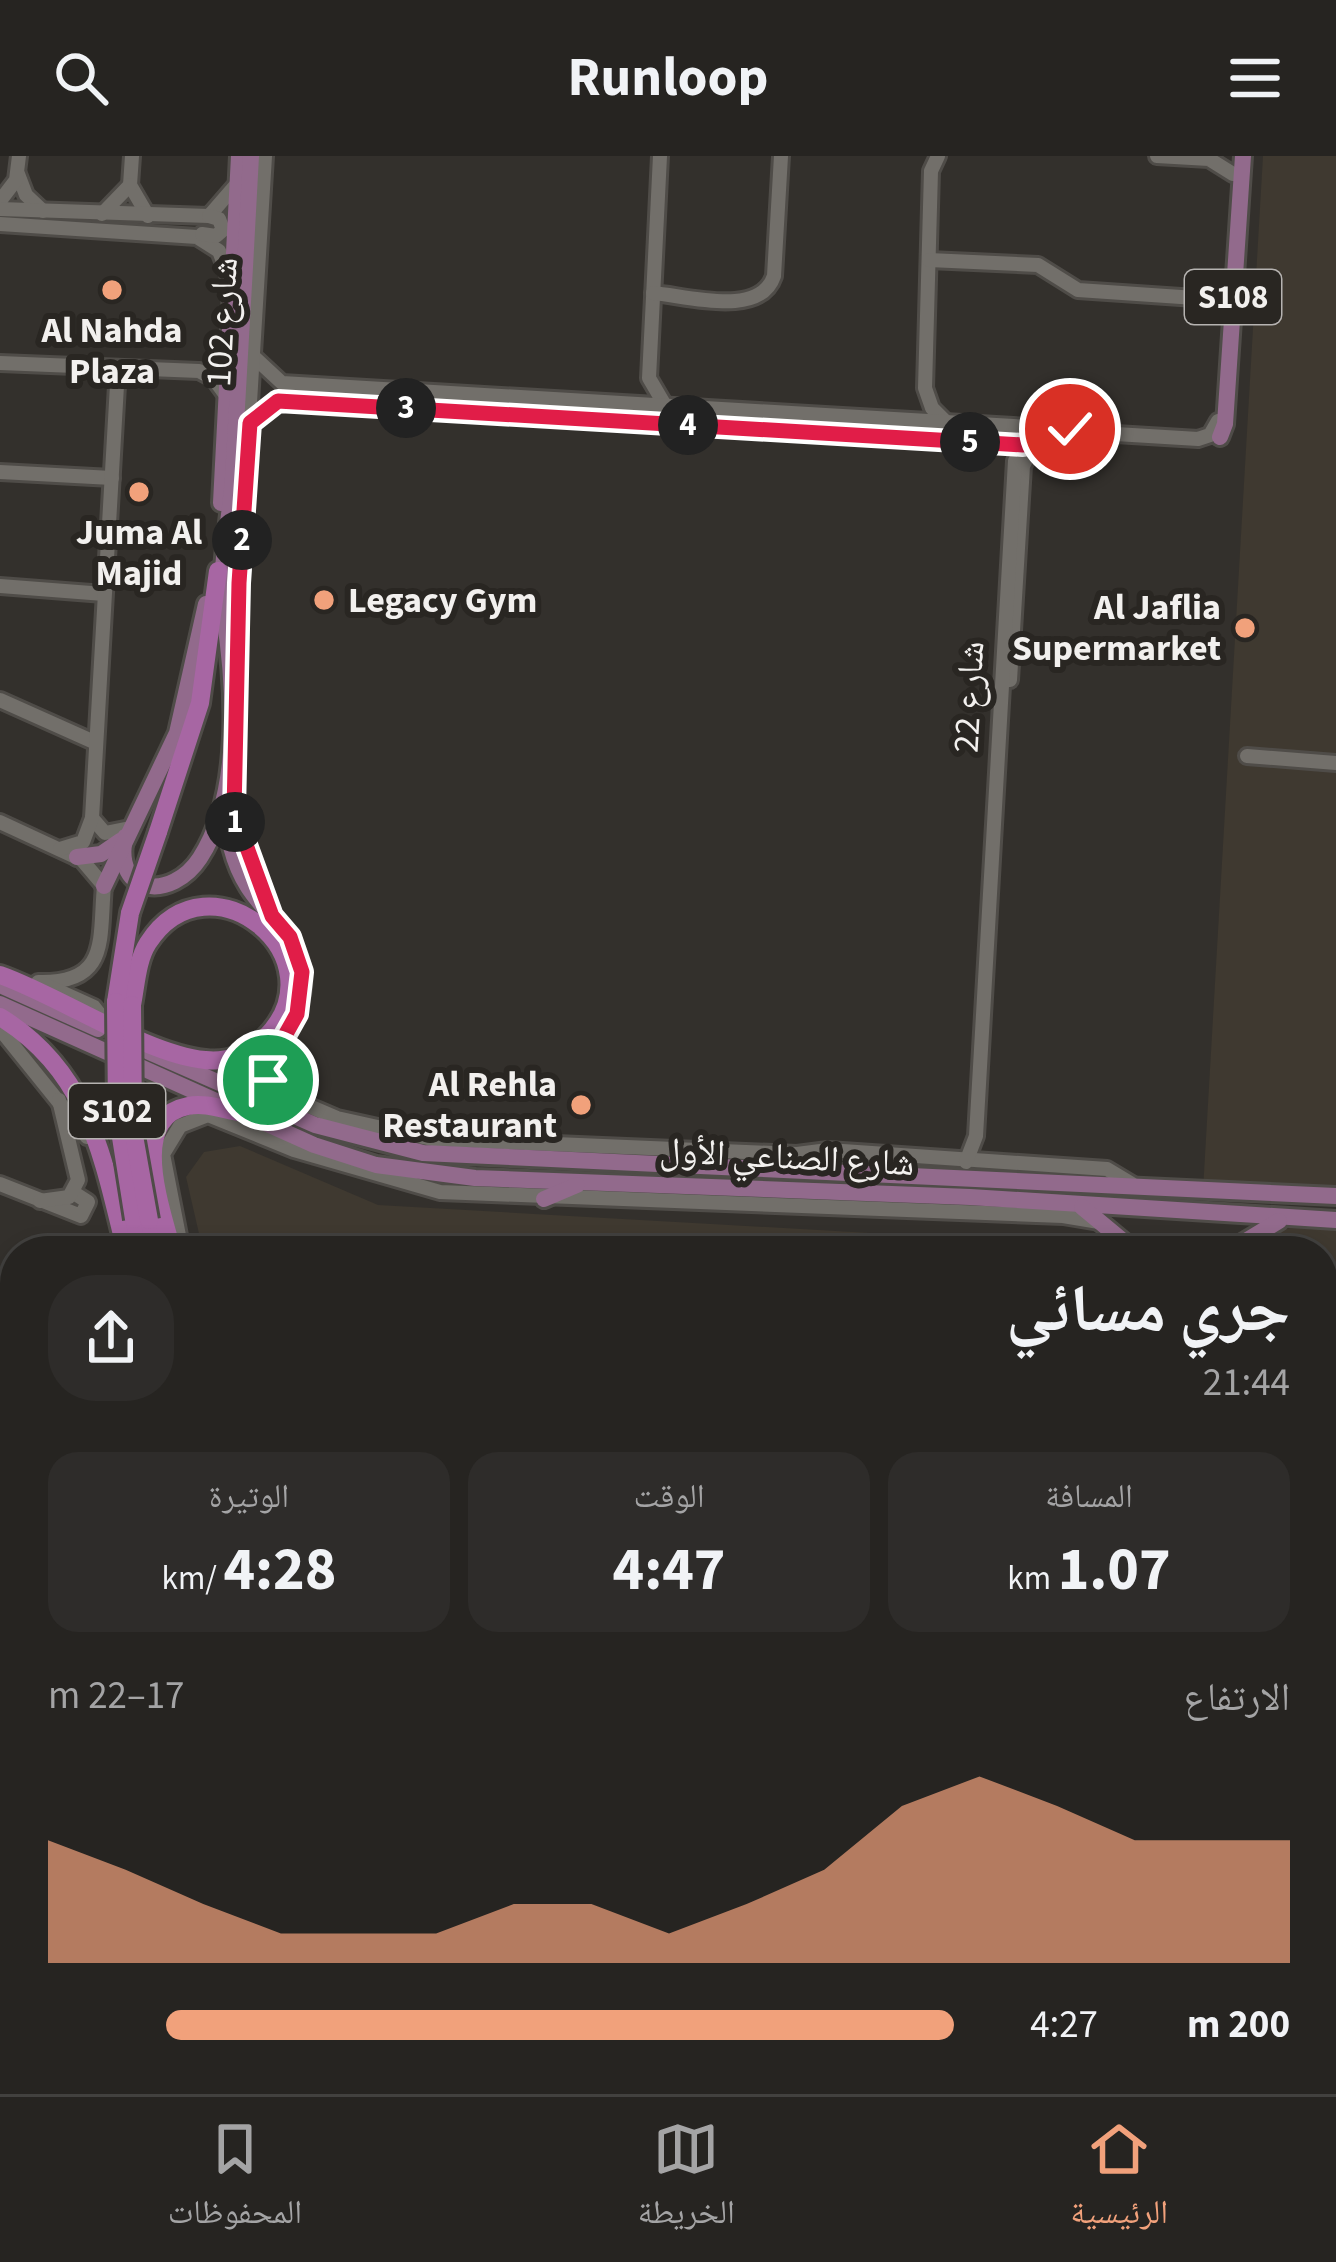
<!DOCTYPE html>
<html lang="ar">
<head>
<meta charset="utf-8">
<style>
  body { margin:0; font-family:"Source Sans 3","Noto Naskh Arabic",sans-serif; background:#2e2c2a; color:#f1f3f6; direction:rtl; height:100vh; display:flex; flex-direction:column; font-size:45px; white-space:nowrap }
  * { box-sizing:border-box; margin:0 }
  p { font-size:39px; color:#a4a4a5 }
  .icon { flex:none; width:66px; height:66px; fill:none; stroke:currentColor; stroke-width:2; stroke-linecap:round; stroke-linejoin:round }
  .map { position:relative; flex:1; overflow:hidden; direction:ltr }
  .sheet { position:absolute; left:0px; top:1080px; width:1338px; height:858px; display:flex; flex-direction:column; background:#262421; border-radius:48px 48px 0 0; box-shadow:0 6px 18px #0003,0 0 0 3px #42413f; direction:rtl }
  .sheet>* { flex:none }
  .pin { position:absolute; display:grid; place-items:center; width:102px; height:102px; color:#fff; margin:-51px; border:6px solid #fff; border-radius:50%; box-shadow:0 3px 12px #0007 }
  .km { position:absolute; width:60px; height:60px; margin:-30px; border-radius:50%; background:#222; color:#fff; font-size:33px; line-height:60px; text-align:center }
  .round { display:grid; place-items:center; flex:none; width:126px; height:126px; border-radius:48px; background:#2e2c2a }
  .summary { display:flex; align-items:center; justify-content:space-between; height:204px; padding:0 48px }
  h1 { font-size:66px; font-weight:700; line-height:90px }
  .stats { display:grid; grid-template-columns:repeat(3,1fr); gap:18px; height:204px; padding:12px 48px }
  .stats div { display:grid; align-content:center; border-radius:30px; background:#2e2c2a; text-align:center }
  .stats b { font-size:60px; font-weight:700 }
  .stats small { font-size:33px; font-weight:400 }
  .stats p { font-size:33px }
  .chart { height:336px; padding:24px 48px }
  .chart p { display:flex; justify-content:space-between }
  .chart svg { width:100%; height:216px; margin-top:12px; fill:#f1a17b; opacity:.7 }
  ul { padding:0 48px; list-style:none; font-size:39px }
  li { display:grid; grid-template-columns:192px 144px 1fr; align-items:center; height:90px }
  li i { height:30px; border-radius:15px; background:#f1a17b }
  header { display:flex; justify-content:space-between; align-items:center; height:156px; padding:0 48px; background:#262421; font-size:54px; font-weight:700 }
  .tab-bar { display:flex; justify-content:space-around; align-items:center; height:168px; border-top:3px solid #42413f; background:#262421; font-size:33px; color:#a4a4a5 }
  .tab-bar a { display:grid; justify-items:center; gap:6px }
  .tab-bar .selected { color:#f1a17b }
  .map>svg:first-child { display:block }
</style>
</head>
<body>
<header><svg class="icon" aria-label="menu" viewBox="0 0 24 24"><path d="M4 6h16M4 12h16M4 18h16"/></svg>Runloop<svg class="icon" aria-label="search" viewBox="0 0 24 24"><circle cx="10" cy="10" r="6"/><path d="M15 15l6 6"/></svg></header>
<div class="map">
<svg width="1336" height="1938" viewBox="0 0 1336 1938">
  <rect width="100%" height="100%" fill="#33302c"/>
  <g fill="#3f3930">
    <path d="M1263 0H1336V1040L1203 1034Z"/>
    <path d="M240 990 378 1049 1098 1090 1106 1095H203L186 1021 204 996Z"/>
    <path d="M1294 1071 1336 1074V1938H1151L1152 1923H1323V1095H1246L1271 1076Z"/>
    <path d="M414 1923H1107L1106 1938H418Z"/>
  </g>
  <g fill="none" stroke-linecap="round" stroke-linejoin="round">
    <g stroke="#4f4c48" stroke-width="20">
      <g id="minor">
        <path d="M132 0 130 29 148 60"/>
        <path d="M660 0 649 222 666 251"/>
        <path d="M938 0 931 15 925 232 932 252 948 268"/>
        <path d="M1157 0 1209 3 1233 18"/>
        <path d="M18 18 26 39 43 55"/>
        <path d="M0 45 16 24 19 0"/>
        <path d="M0 53 209 60 235 30"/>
        <path d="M102 58 130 29"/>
        <path d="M0 68 197 81 219 95 229 121"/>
        <path d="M202 78 216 80 223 74 219 63 209 60"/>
        <path d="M929 104 1038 109 1078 134 1225 144"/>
        <path d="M653 137C688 140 760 162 774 120L781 0"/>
        <path d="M253 200 282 227 1046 272"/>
        <path d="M0 207 199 215 214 223 225 238"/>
        <path d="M250 267 277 245 1027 289"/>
        <path d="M0 316 112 322"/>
        <path d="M0 430 104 438"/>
        <path d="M1010 524 1023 310 1033 291"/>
        <path d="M238 528 239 427 265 0"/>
        <path d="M0 544 94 586"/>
        <path d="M1247 600 1336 607"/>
        <path d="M235 616 236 667 271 755"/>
        <path d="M92 662 105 677 130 672"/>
        <path d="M0 666 82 704 104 730C99 783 110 828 38 826"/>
        <path d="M60 693 83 686 92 662 118 212"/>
        <path d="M43 828 94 851 105 865"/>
        <path d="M0 873 87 981"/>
        <path d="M281 938 337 962 432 983 797 998 828 994 1107 1013 1132 1028"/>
        <path d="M966 1006 976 980 1015 305 1028 284 1050 274 1198 283 1210 279 1218 265"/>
        <path d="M0 1028 81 1060 88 1046 74 1037"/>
        <path d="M40 1045 69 1041 78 1024 59 944"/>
        <path d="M182 1095 163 998 180 970 208 959 294 994 440 1036 1063 1060 1099 1066"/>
        <path d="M1323 1495 1336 1496"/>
        <path d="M0 1834 15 1831"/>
        <path d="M147 1923 151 1938"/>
        <path d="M389 1923 393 1938"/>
      </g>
    </g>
    <g stroke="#4f4c48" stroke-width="22">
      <g id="major">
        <path d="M1220 281 1225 268 1243 0"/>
        <path d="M221 347 239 0"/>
        <path d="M225 650C227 678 232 706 248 731 267 761 298 779 302 817 307 865 262 892 271 932L290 951"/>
        <path d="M125 681C113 740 172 745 200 702 242 637 235 531 224 459 218 417 230 364 233 321 240 214 245 107 251 0"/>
        <path d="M77 701 101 698 120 685"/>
        <path d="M104 730 177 577 206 448"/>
        <path d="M0 829 98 873"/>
        <path d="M0 848 314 989 376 1009 475 1022 970 1041 1336 1064"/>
        <path d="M149 896 315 969 423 997 1336 1040"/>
        <path d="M544 1043 577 1029"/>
        <path d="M1082 1051 1135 1095"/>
        <path d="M1229 1095 1279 1065"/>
        <path d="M1121 1938 1122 1923"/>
        <path d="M1143 1938 1144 1923"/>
      </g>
    </g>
    <g stroke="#4f4c48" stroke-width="24">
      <g id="highway">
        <path d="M158 676 200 547 218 415"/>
        <path d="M0 819C60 840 145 898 205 904 227 907 248 898 264 883 346 803 209 692 148 787 137 804 136 829 132 849"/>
        <path d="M116 846 130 757"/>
        <path d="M0 861C89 915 103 1002 126 1095"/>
        <path d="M134 1063 142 1095"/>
        <path d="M149 1064 157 1095"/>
        <path d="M172 1095C163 1056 126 962 188 950 207 946 226 955 245 957"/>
        <path d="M344 1923 348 1938"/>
        <path d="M370 1923 374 1938"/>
      </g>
    </g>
    <use href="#minor" stroke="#726f6a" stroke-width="14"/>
    <use href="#major" stroke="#926a8c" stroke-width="16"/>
    <use href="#highway" stroke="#a766a3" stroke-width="18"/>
    <g stroke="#4f4c48" stroke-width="24" stroke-linecap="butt">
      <g id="highway-bridge">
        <path d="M130 757 158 676"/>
        <path d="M116 846 117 956 134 1063"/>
        <path d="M132 849 133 974 149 1064"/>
      </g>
    </g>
    <use href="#highway-bridge" stroke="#a766a3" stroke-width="18"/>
  </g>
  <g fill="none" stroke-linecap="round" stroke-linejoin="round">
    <g stroke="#fff" stroke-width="24">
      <path id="route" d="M268 924 269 908 297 858 302 816 290 781 272 760 234 656 239 427 250 267 278 245 1023 289 1044 275 1070 273"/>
    </g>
    <use href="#route" stroke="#e11d48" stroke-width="15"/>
  </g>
  <g fill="#f1a17b" stroke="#292622" stroke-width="4.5">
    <circle cx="112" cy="134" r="12"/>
    <circle cx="139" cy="336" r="12"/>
    <circle cx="324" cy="444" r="12"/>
    <circle cx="1245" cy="472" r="12"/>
    <circle cx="581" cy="949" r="12"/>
  </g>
  <g text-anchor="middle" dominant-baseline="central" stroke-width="12" stroke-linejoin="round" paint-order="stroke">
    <g fill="#292622" stroke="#b6b3b1" stroke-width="3">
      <rect x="1185" y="114" width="96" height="54" rx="9"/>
      <rect x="69" y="928" width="96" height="54" rx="9"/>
    </g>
    <g font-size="33" font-weight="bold" fill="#f2f0ee">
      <text x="1233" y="141">S108</text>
      <text x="117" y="955">S102</text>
    </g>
    <g font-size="36" fill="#f2f0ee" stroke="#292622">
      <text transform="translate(222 166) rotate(-87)">شارع 102</text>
      <text transform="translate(969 541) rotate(-87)">شارع 22</text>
      <text transform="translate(787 1001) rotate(3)">شارع الصناعي الأول</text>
    </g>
    <g font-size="36" font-weight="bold" fill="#f2f0ee" stroke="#292622">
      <text x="112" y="174">Al Nahda<tspan x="112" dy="41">Plaza</tspan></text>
      <text x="139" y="376">Juma Al<tspan x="139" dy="41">Majid</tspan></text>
      <text x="348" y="444" text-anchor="start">Legacy Gym</text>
      <text x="1221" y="451" text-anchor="end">Al Jaflia<tspan x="1221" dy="41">Supermarket</tspan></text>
      <text x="557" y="928" text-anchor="end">Al Rehla<tspan x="557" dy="41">Restaurant</tspan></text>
    </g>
  </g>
</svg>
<div class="pin" style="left:268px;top:924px;background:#1e9e55"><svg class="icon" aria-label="arrive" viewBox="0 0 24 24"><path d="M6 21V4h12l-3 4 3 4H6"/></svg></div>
<div class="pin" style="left:1070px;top:273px;background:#d93025"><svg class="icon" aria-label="check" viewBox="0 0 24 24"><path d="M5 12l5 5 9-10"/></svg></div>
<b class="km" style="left:235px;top:666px">1</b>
<b class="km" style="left:242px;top:384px">2</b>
<b class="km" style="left:406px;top:252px">3</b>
<b class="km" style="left:688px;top:269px">4</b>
<b class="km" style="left:970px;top:286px">5</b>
<section class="sheet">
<div class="summary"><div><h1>جري مسائي</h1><p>21:44</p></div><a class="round"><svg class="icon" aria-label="share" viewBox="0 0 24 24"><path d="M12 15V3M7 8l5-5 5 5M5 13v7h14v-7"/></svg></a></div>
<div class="stats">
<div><p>المسافة</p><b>1.07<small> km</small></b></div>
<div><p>الوقت</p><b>4:47</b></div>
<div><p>الوتيرة</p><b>4:28<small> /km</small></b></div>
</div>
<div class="chart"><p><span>الارتفاع</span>17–22 m</p>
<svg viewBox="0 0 160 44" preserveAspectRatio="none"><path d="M0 44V19L10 25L20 32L30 38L40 38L50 38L60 32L70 32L80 38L90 32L100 25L110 12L120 6L130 12L140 19L150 19L160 19V44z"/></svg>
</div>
<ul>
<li><b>200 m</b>4:27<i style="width:87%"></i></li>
</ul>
</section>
</div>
<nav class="tab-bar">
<a class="selected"><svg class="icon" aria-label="home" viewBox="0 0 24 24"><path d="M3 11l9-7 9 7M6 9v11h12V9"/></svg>الرئيسية</a>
<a><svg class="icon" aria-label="map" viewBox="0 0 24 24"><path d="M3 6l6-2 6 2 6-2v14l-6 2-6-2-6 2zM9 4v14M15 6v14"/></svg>الخريطة</a>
<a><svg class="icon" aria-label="saved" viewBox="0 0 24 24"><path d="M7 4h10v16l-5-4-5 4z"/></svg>المحفوظات</a>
</nav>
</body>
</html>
